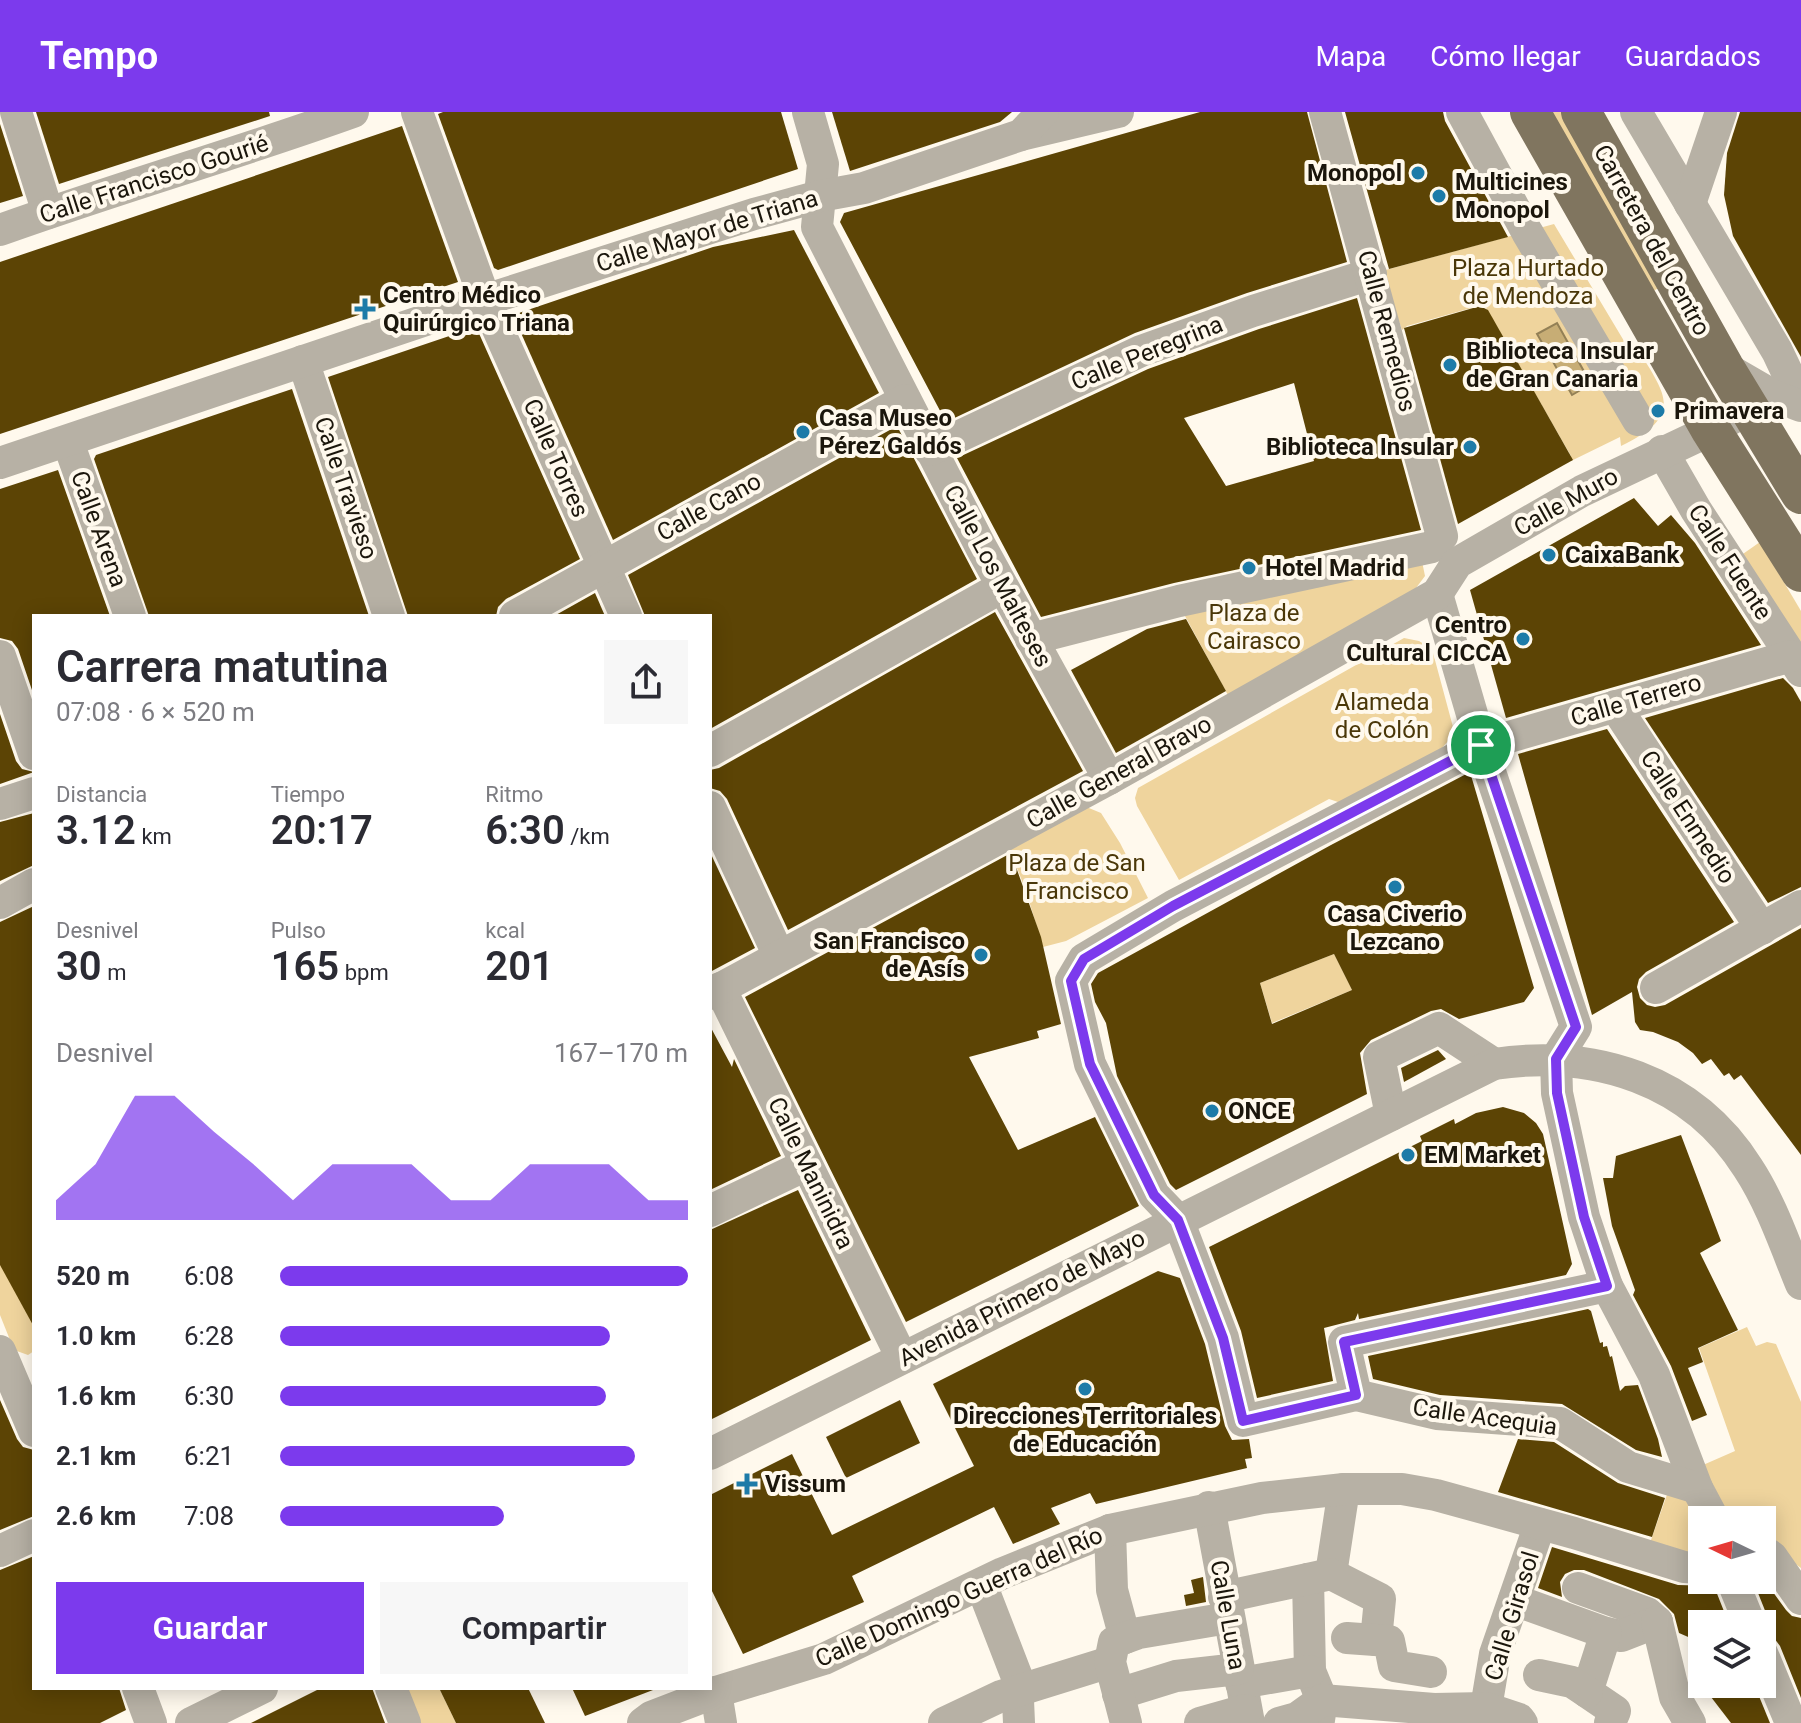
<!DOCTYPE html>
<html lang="es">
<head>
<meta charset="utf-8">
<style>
  body { margin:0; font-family:Roboto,sans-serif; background:#f7f7f7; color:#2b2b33; height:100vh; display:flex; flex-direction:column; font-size:30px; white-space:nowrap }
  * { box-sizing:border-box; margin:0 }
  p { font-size:26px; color:#7c7c81 }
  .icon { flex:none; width:44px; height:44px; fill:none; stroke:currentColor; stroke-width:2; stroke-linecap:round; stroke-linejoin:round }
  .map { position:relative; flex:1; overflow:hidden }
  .details { position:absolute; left:32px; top:502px; width:680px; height:1076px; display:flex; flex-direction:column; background:#fff; border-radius:0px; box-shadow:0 4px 20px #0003 }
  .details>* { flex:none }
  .needle { width:52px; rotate:275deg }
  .fabs { position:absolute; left:1688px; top:1394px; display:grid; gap:16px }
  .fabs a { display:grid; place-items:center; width:88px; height:88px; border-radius:0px; background:#fff; box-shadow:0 4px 20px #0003; font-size:40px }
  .pin { position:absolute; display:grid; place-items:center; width:68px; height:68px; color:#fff; margin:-34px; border:4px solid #fff; border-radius:50%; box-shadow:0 2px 8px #0007 }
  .round { display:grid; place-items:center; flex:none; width:84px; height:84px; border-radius:0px; background:#f7f7f7 }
  .overview { display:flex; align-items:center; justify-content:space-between; height:136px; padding:0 24px }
  h1 { font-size:44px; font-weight:600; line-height:60px }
  .stats { display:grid; grid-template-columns:repeat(3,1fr); gap:12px; height:136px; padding:8px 24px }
  .stats div { display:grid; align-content:center }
  .stats b { font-size:40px; font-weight:600 }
  .stats small { font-size:22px; font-weight:400 }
  .stats p { font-size:22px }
  .chart { height:224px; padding:16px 24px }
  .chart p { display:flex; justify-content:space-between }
  .chart svg { width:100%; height:144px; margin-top:8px; fill:#7c3aed; opacity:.7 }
  .button { display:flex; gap:16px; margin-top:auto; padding:16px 24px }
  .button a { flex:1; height:92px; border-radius:0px; background:#7c3aed; color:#fff; font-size:32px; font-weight:600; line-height:92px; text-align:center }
  .button a+a { background:#f7f7f7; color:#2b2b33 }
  ul { padding:0 24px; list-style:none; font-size:26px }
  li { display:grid; grid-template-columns:128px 96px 1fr; align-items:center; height:60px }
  li i { height:20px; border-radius:10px; background:#7c3aed }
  header { display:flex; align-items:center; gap:48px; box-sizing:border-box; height:112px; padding:0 40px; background:#7c3aed; color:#fff }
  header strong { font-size:38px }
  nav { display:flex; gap:44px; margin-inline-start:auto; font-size:28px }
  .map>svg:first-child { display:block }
</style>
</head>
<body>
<header>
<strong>Tempo</strong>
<nav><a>Mapa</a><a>Cómo llegar</a><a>Guardados</a></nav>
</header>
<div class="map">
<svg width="1801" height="1611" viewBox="0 0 1801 1611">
  <rect width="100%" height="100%" fill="#fff9ed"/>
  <g fill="#efd49d">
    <path d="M1547 0H1563L1660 175 1652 180Z"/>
    <path d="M1554 112 1633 244 1637 236C1668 286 1683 303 1621 334L1620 325 1571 349V344L1486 196 1475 195 1407 214 1402 218 1382 159Z"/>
    <path d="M1417 425 1425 464 1410 484 1230 587 1172 480Z"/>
    <path d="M1760 430 1801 499V539L1740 444Z"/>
    <path d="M1404 526 1419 529 1432 537 1453 615 1449 628 1441 637 1341 691 1329 687 1179 768 1137 694 1135 686 1138 676Z"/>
    <path d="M1084 694 1101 701 1120 731 1148 786 1066 829 1043 835 1026 779 1006 728Z"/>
    <path d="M1334 842 1352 878 1272 911 1260 871Z"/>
    <path d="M34 1100V1239L28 1243 14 1238 0 1203V1113Z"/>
    <path d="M1747 1215 1756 1234 1767 1230 1776 1232 1801 1290V1456L1762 1428V1408H1733L1724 1401 1703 1353 1735 1339 1699 1236Z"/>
    <path d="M1669 1377 1683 1382 1702 1408V1442L1698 1446 1650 1431Z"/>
    <path d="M385 1576H439L456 1611H398Z"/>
  </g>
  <path fill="#c7ad75" stroke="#938056" stroke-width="2" d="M1557 211 1591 272 1572 283 1537 222Z"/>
  <g fill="#5c4405" fill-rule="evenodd">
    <path d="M36 0H269L270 4 59 72Z"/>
    <path d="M443 0H781L798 57 498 158 494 156 438 2Z"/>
    <path d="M832 0H1012L1000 10 850 59Z"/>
    <path d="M1200 0H1307L1347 150 1247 181 1135 221 946 310 840 110 844 101Z"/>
    <path d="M1345 0H1443L1445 9 1508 125 1389 157Z"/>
    <path d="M1740 0H1801V245L1733 124 1724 83 1727 41Z"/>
    <path d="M0 12 23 84 0 91Z"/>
    <path d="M402 14 458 170 0 322V150Z"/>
    <path d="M794 118 879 281 613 428 513 203 713 135Z"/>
    <path d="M1357 186 1421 418 1174 471 1041 505 957 346 1148 257 1259 217ZM1294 271 1314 349 1226 374 1184 306Z"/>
    <path d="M1480 194 1488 198 1573 348 1458 412 1404 216Z"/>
    <path d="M473 216 477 217 580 447 506 487 498 495 496 504H408L328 265Z"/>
    <path d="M292 277 369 504H149L94 347 96 343Z"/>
    <path d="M897 314 977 467 710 617V504H645L628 463Z"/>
    <path d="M58 358 110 504H34V584L18 537 12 529 0 526V377Z"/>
    <path d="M1634 386 1658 414 1671 403 1695 431 1761 533 1506 606 1470 478Z"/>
    <path d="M595 481 605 504H554Z"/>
    <path d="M995 500 1083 659 788 818 727 687 720 679 710 676V658L719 656Z"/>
    <path d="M1186 507 1226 579 1116 641 1071 558 1147 517Z"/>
    <path d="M1783 566 1793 576 1801 590V775L1768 791 1645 606Z"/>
    <path d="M0 602 16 649 22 657 34 660 0 672Z"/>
    <path d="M1607 617 1734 810 1646 860 1639 867 1637 875 1640 886 1647 893 1655 895 1665 893 1801 816V1043L1741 963 1734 968 1729 961 1724 964 1711 947 1702 952 1693 941 1678 930 1653 920 1640 918 1635 910 1632 880 1592 903 1518 642Z"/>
    <path d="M1470 660 1534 876 1524 890 1459 907 1441 897 1431 899 1371 928 1360 941 1367 982 1176 1078 1170 1072 1117 964 1106 911 1095 890 1091 872 1098 861 1331 733ZM1334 842 1352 878 1272 912 1260 871Z"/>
    <path d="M34 701V753L0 769V710Z"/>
    <path d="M710 740 755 836 710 860Z"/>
    <path d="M1011 741 1041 825 1061 912 1037 919 1039 926 969 945 1018 1038 1095 1005 1139 1094 906 1210 745 885Z"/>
    <path d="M34 794V1215L0 1153V810Z"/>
    <path d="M710 914 732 955 734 947 781 1044 710 1078Z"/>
    <path d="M1438 938 1446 947 1404 970 1401 956Z"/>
    <path d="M1503 995 1524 1001 1536 1011 1543 1022 1572 1152 1566 1163 1359 1207 1358 1201 1355 1208 1324 1216 1333 1269 1257 1286 1241 1219 1209 1135 1422 1029 1420 1024 1454 1007 1455 1012 1476 1001Z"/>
    <path d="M1681 1023 1721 1129 1700 1141 1738 1218 1698 1236 1703 1250 1688 1256 1707 1303 1692 1309 1671 1254 1633 1183 1635 1178 1612 1114 1603 1066H1613L1616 1044Z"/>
    <path d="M798 1078 871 1228 710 1308V1118Z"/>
    <path d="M1158 1159 1180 1166 1205 1232 1225 1314 1232 1328 1249 1327 1252 1346 1245 1347 1247 1356 1096 1392 1090 1381 1051 1396 1060 1412 1013 1432 994 1395 852 1464 864 1490 743 1542 710 1475V1383L792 1342 832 1423 974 1354 933 1272Z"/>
    <path d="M1588 1197 1591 1199 1600 1231 1603 1230V1235L1607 1234 1610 1245 1612 1244 1620 1279 1625 1274 1638 1273 1658 1327 1662 1345 1636 1338 1562 1292 1440 1283 1373 1267 1368 1244Z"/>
    <path d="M0 1288 17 1327 23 1335 34 1338V1404L0 1418Z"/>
    <path d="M900 1288 920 1331 846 1366 826 1325Z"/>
    <path d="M1518 1327 1554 1330 1618 1371 1665 1386 1652 1425 1498 1380Z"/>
    <path d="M1552 1435 1678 1473 1714 1474 1729 1512H1702V1531L1679 1521 1674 1502 1659 1487 1584 1458H1574L1565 1462 1560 1470 1562 1485 1538 1476Z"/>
    <path d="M34 1444V1576H119L126 1598 100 1611H0V1458Z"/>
    <path d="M1203 1465 1206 1490 1186 1494 1184 1483 1194 1481 1191 1468Z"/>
    <path d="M1762 1465 1786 1498 1792 1504 1801 1506V1586L1780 1534 1774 1526 1766 1523 1769 1514 1768 1506 1754 1471 1762 1468Z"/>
    <path d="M1701 1572H1754L1770 1611H1731Z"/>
    <path d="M321 1576H372L385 1611H251Z"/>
    <path d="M439 1576H528L545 1611H456Z"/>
    <path d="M572 1576H653V1578L585 1604Z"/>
  </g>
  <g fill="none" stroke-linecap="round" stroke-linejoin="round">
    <g stroke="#b7b1a5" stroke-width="32">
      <path d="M16 0 48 101"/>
      <path d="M417 0 485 188 626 504"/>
      <path d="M808 0 823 52 817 115 981 435 1109 667"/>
      <path d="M1462 0 1527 120 1638 308"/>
      <path d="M1636 0 1777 239 1795 277"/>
      <path d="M1021 23 1118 0"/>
      <path d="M1690 92 1721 0"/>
      <path d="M0 118C117 76 236 42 353 0"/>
      <path d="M303 249 389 504"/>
      <path d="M1724 255 1774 284 1801 294"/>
      <path d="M68 330 130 504"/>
      <path d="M930 338 1141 239 1253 199 1371 162"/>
      <path d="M1662 339 1696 398 1801 559"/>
      <path d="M0 351 485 188 754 102 820 84 864 76 1021 23 1043 0"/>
      <path d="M1437 482 1481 633 1576 915 1556 947 1557 981 1584 1105 1607 1174 1654 1263 1697 1376 1714 1408"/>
      <path d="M515 504 905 288"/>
      <path d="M1031 527 1179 489 1432 435 1442 424 1325 0"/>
      <path d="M0 544 34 642"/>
      <path d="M1615 594 1762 817"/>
      <path d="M710 639 1002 475"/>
      <path d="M0 692 34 681"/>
      <path d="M710 695 779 844"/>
      <path d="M0 791 34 772"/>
      <path d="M720 876 902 1246"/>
      <path d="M1656 876 1801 794"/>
      <path d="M710 882 1109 667 1437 482 1457 451 1582 379 1711 318 1749 297"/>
      <path d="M1391 1003 1379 945 1439 916 1494 952"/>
      <path d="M710 1099 806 1053"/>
      <path d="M1607 1174 1344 1230 1356 1283 1243 1309 1223 1226 1178 1108 1154 1083 1090 952 1071 869 1084 847 1173 794 1481 633 1791 544"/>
      <path d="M0 1239 34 1319"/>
      <path d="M1356 1283 1437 1302 1560 1311 1628 1355 1697 1376"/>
      <path d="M710 1342 1494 952C1594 937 1692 967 1748 1056 1771 1091 1785 1133 1801 1172"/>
      <path d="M1209 1395 1249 1611"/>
      <path d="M1110 1418 1112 1478 1125 1526"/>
      <path d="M1762 1438 1772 1445 1801 1487"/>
      <path d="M0 1439 34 1423"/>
      <path d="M1331 1462 1344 1377"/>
      <path d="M1308 1467 1310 1559 1322 1588 1319 1608"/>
      <path d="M1732 1468 1750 1512"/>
      <path d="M981 1472 1017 1565 1019 1611"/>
      <path d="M1578 1476 1647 1501 1657 1510"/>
      <path d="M1224 1485 1331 1462 1380 1487 1376 1528"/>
      <path d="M1514 1488 1606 1521 1621 1524 1657 1510"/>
      <path d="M1657 1510 1675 1585 1690 1611"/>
      <path d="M1606 1521 1587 1580 1615 1599 1610 1611"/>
      <path d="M1347 1526 1389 1529 1394 1554 1431 1560"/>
      <path d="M1762 1541 1791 1611"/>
      <path d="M1539 1563 1572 1570 1587 1580"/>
      <path d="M1241 1571 1310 1559"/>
      <path d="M138 1576 151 1611"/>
      <path d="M391 1576 405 1611"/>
      <path d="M716 1580 721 1611"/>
      <path d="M1118 1582 1176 1564 1238 1557"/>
      <path d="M1486 1596 1495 1542 1540 1412"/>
      <path d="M191 1611 262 1576"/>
      <path d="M643 1611 651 1605 716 1580 824 1547 1003 1461 1110 1418 1262 1386 1344 1377H1402L1436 1383 1574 1421 1684 1455 1702 1456"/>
      <path d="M944 1611 1001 1584 1110 1550"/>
      <path d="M1126 1611 1110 1550 1114 1530 1139 1521 1228 1506"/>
      <path d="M1200 1611 1246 1598"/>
      <path d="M1279 1611 1297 1606 1322 1588 1434 1597 1486 1596 1519 1607 1522 1611"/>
    </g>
    <g stroke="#80755f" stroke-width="40">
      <path d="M1530 0 1711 318 1801 460"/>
      <path d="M1581 0 1724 255 1801 382"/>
    </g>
  </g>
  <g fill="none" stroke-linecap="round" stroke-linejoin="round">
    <g stroke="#fff" stroke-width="16">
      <path id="route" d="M1481 633 1576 915 1556 947 1557 981 1584 1105 1607 1174 1344 1230 1356 1283 1243 1309 1223 1226 1178 1108 1154 1083 1090 952 1071 869 1084 847 1173 794Z"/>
    </g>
    <use href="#route" stroke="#7c3aed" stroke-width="10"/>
  </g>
  <g fill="#1d7ba8" stroke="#fff9ed" stroke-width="3">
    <circle cx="1418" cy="61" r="8"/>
    <circle cx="1439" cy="84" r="8"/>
    <path d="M361 185h8v8h8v8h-8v8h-8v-8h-8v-8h8z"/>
    <circle cx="1450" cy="253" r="8"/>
    <circle cx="1658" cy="299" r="8"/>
    <circle cx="803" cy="320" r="8"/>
    <circle cx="1470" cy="335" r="8"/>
    <circle cx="1549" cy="443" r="8"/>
    <circle cx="1249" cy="456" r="8"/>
    <circle cx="1523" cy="527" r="8"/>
    <circle cx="1395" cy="775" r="8"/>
    <circle cx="981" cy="843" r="8"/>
    <circle cx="1212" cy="999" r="8"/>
    <circle cx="1408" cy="1043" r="8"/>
    <circle cx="1085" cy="1277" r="8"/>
    <path d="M743 1360h8v8h8v8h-8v8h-8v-8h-8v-8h8z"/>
  </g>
  <g text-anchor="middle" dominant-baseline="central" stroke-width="8" stroke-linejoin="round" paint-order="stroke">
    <g font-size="24" font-weight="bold" fill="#1b160c" stroke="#fff9ed" text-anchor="start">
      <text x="1402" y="61" text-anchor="end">Monopol</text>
      <text x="1455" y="70">Multicines<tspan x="1455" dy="28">Monopol</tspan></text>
      <text x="383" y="183">Centro Médico<tspan x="383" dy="28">Quirúrgico Triana</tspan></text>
      <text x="1466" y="239">Biblioteca Insular<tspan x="1466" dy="28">de Gran Canaria</tspan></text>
      <text x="1674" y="299">Primavera</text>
      <text x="819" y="306">Casa Museo<tspan x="819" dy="28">Pérez Galdós</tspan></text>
      <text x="1454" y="335" text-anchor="end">Biblioteca Insular</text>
      <text x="1565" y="443">CaixaBank</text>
      <text x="1265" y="456">Hotel Madrid</text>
      <text x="1507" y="513" text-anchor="end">Centro<tspan x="1507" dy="28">Cultural CICCA</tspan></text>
      <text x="1395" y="802" text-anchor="middle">Casa Civerio<tspan x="1395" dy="28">Lezcano</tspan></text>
      <text x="965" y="829" text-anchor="end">San Francisco<tspan x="965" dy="28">de Asís</tspan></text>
      <text x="1228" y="999">ONCE</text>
      <text x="1424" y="1043">EM Market</text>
      <text x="1085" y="1304" text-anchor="middle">Direcciones Territoriales<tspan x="1085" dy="28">de Educación</tspan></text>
      <text x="765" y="1372">Vissum</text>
    </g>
    <g font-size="24" fill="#1b160c" stroke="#fff9ed">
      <text transform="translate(154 67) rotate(-18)">Calle Francisco Gourié</text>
      <text transform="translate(707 119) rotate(-17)">Calle Mayor de Triana</text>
      <text transform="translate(1652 128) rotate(61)">Carretera del Centro</text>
      <text transform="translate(1387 219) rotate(75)">Calle Remedios</text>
      <text transform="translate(1147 241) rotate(-22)">Calle Peregrina</text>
      <text transform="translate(556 346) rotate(66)">Calle Torres</text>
      <text transform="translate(346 376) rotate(71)">Calle Travieso</text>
      <text transform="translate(1566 390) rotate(-29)">Calle Muro</text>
      <text transform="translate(709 395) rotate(-29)">Calle Cano</text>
      <text transform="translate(99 417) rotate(70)">Calle Arena</text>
      <text transform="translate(1730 450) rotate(57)">Calle Fuente</text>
      <text transform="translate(998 464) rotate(62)">Calle Los Malteses</text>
      <text transform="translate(1636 588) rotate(-16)">Calle Terrero</text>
      <text transform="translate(1119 660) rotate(-29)">Calle General Bravo</text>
      <text transform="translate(1688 705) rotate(57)">Calle Enmedio</text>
      <text transform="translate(811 1061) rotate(64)">Calle Maninidra</text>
      <text transform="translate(1022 1186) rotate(-27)">Avenida Primero de Mayo</text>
      <text transform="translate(1485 1305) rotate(8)">Calle Acequia</text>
      <text transform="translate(959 1485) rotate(-24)">Calle Domingo Guerra del Río</text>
      <text transform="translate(1228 1503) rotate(80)">Calle Luna</text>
      <text transform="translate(1512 1504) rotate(-73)">Calle Girasol</text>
    </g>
    <g font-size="24" fill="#4a3708" stroke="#fff9ed">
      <text x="1528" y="156">Plaza Hurtado<tspan x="1528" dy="28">de Mendoza</tspan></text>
      <text x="1254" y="501">Plaza de<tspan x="1254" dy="28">Cairasco</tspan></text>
      <text x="1382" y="590">Alameda<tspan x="1382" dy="28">de Colón</tspan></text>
      <text x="1077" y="751">Plaza de San<tspan x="1077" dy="28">Francisco</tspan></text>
    </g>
  </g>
</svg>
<div class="fabs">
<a><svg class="needle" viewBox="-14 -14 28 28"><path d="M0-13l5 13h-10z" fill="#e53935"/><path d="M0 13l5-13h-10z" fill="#7c7c81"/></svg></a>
<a><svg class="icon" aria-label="layers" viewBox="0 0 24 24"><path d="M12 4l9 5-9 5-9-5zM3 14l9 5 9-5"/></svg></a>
</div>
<div class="pin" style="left:1481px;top:633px;background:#1e9e55"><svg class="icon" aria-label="arrive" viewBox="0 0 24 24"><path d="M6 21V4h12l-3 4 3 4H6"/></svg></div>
<section class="details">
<div class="overview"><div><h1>Carrera matutina</h1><p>07:08 · 6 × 520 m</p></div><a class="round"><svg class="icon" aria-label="share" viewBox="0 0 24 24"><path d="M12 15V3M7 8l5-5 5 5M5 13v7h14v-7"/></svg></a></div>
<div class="stats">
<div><p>Distancia</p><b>3.12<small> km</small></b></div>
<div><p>Tiempo</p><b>20:17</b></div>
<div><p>Ritmo</p><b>6:30<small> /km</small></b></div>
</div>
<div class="stats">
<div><p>Desnivel</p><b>30<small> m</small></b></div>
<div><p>Pulso</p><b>165<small> bpm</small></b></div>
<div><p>kcal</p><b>201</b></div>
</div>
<div class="chart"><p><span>Desnivel</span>167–170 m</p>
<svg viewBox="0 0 160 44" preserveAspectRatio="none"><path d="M0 44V38L10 27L20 6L30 6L40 17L50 27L60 38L70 27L80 27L90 27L100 38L110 38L120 27L130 27L140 27L150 38L160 38V44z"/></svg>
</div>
<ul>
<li><b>520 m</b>6:08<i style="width:100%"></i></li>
<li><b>1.0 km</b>6:28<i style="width:81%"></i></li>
<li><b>1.6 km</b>6:30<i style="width:80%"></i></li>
<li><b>2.1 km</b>6:21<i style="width:87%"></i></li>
<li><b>2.6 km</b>7:08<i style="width:55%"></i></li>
</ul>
<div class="button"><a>Guardar</a><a>Compartir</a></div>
</section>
</div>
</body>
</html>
